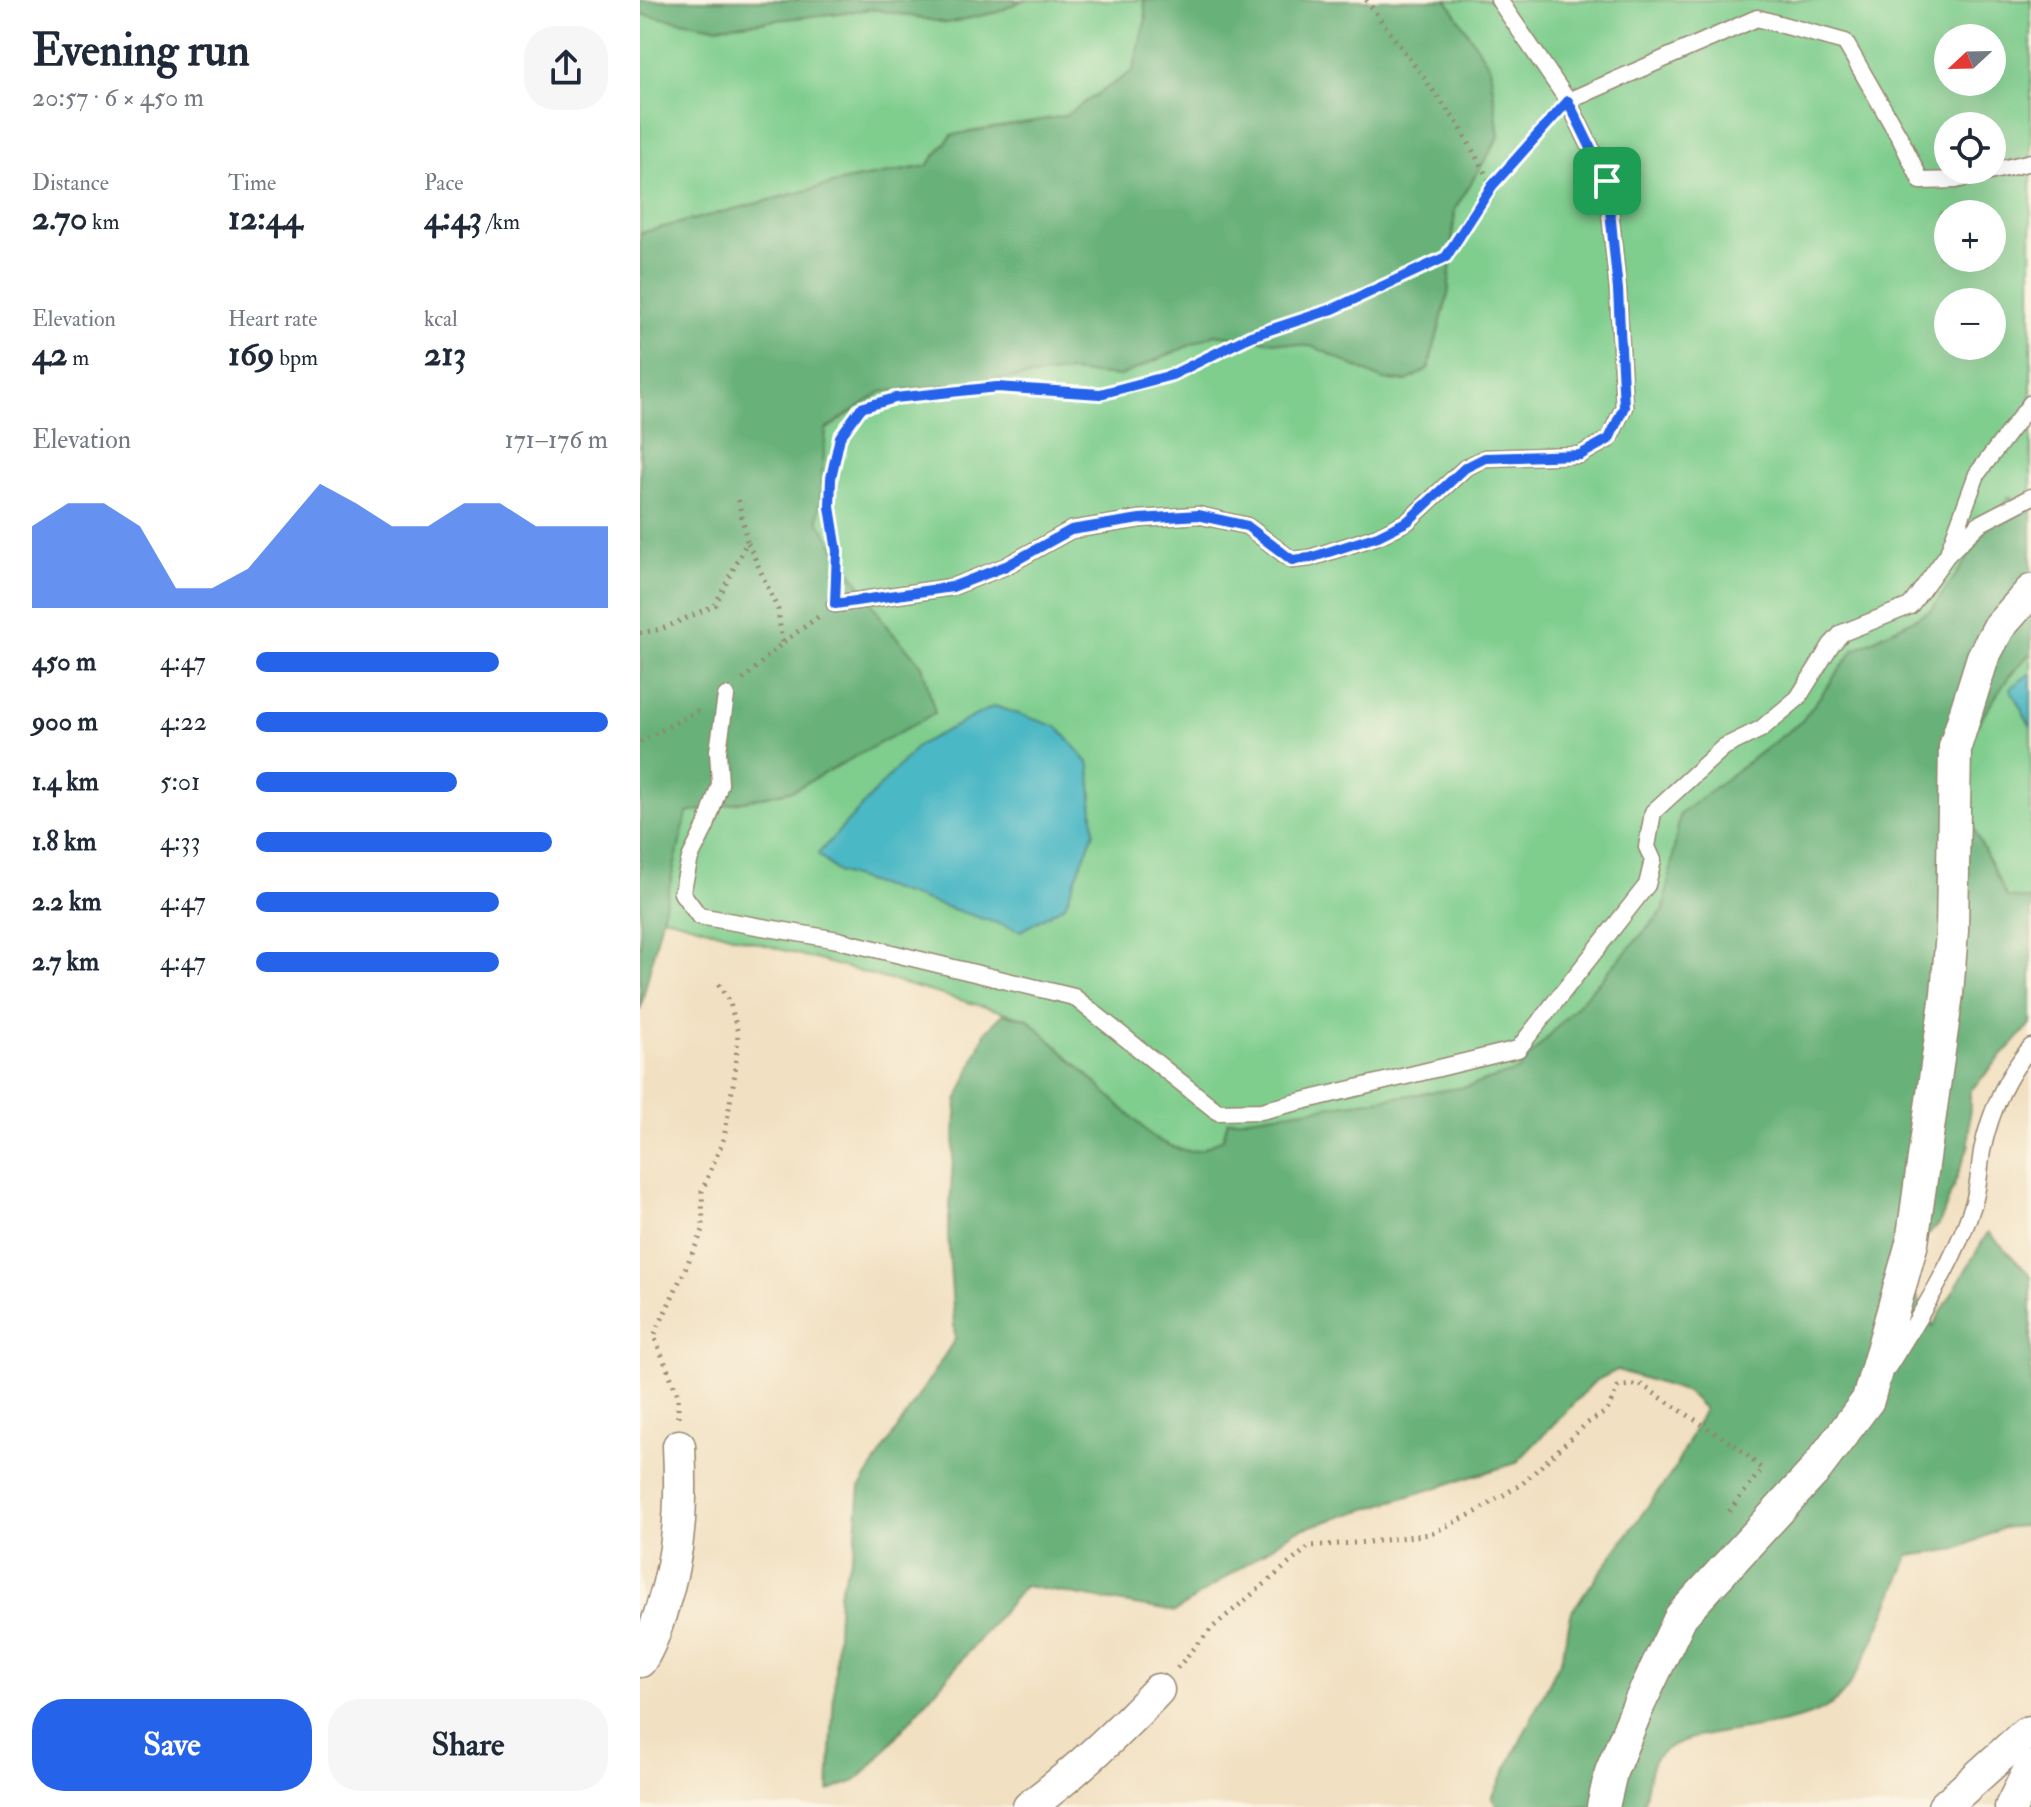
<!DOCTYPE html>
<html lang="en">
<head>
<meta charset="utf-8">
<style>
  body { margin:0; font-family:"IM FELL Double Pica",serif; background:#f6f6f7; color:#1f2937; height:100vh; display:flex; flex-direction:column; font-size:30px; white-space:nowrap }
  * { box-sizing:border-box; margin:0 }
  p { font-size:26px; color:#747a83 }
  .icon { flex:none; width:44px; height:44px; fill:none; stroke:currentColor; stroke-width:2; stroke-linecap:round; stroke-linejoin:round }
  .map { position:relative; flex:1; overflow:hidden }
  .panel { display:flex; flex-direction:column; background:#fff; width:640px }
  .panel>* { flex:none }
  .needle { width:52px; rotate:248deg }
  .tools { position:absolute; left:1294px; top:24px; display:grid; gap:16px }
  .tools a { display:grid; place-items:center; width:72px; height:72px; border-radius:50%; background:#fff; box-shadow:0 8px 32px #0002; font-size:40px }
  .pin { position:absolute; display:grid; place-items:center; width:68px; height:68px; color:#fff; margin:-34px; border-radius:16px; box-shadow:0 4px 12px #0006 }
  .round { display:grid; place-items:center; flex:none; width:84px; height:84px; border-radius:32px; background:#f6f6f7 }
  .summary { display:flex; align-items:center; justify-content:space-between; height:136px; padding:0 32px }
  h1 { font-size:44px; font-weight:700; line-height:60px }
  .stats { display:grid; grid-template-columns:repeat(3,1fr); gap:12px; height:136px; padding:8px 32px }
  .stats div { display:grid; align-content:center }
  .stats b { font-size:34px; font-weight:700 }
  .stats small { font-size:22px; font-weight:400 }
  .stats p { font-size:22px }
  .chart { height:224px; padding:16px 32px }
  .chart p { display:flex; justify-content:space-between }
  .chart svg { width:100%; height:144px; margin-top:8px; fill:#2563eb; opacity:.7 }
  .action { display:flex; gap:16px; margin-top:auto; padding:16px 32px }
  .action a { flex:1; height:92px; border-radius:32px; background:#2563eb; color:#fff; font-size:32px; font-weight:700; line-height:92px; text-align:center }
  .action a+a { background:#f6f6f7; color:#1f2937 }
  ul { padding:0 32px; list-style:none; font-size:26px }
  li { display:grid; grid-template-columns:128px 96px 1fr; align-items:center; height:60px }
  li i { height:20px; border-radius:10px; background:#2563eb }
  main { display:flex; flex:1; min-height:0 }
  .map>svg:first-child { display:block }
</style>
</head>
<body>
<main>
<section class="panel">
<div class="summary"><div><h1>Evening run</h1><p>20:57 · 6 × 450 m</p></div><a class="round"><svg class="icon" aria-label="share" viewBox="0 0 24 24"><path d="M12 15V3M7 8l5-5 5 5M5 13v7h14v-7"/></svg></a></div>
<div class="stats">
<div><p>Distance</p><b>2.70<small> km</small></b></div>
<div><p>Time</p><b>12:44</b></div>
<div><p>Pace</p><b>4:43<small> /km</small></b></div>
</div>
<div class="stats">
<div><p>Elevation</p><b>42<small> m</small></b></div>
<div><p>Heart rate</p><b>169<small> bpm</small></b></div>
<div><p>kcal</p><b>213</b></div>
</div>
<div class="chart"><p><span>Elevation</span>171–176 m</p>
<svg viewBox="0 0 160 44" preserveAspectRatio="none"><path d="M0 44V19L10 12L20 12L30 19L40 38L50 38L60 32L70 19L80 6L90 12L100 19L110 19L120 12L130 12L140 19L150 19L160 19V44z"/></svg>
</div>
<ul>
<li><b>450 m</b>4:47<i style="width:69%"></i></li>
<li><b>900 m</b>4:22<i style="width:100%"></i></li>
<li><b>1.4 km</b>5:01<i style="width:57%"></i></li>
<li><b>1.8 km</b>4:33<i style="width:84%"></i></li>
<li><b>2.2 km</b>4:47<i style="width:69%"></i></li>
<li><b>2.7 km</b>4:47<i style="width:69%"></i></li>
</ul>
<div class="action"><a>Save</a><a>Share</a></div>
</section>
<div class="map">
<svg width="1391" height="1807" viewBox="0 0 1391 1807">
  <rect width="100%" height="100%" fill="#fcf5e5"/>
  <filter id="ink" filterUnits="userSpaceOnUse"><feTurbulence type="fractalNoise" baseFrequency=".0125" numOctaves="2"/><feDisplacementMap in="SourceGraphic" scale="16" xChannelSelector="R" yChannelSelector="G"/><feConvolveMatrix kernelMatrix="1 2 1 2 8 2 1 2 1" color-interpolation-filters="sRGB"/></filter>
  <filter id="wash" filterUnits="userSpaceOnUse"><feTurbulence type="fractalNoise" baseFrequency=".006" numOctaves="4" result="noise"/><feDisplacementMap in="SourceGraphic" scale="32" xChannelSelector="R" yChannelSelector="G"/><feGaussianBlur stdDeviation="1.8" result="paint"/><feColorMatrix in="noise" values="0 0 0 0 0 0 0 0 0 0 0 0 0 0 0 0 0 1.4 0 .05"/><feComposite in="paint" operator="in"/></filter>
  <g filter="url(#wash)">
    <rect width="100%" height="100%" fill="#f1e0c1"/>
    <g fill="#7fce8e" stroke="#5d7c56" stroke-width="2" fill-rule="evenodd">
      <path d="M383 0H504L506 19 493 71 423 117 312 135 287 166 205 181 0 233V14L76 27 233 9 307 23 358 12Z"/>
      <path d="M807 0H1391V512L1370 497 1292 610 1214 650 1162 721 1040 814 1024 910 878 1071 826 1087 583 1138C554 1157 546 1153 515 1139L388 1019 22 916 47 813 154 790 282 665 248 628 178 521 186 430 241 392 428 372 480 376 575 334 676 347 743 380 788 369 808 295 815 209 859 137 850 67ZM1308 38H1352V82H1308ZM1308 126H1352V170H1308ZM1308 214H1352V258H1308ZM1308 302H1352V346H1308Z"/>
      <path d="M1391 652V900L1367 898 1311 784 1327 740 1368 678Z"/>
    </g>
    <g fill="#67b179" stroke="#516e4c" stroke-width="2">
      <path d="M0 0H383L358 12 307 23 233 9 76 27 0 14Z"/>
      <path d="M504 0H807L850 67 859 137 815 209 808 295 788 369 767 381 743 380 675 347 575 334 480 376 428 372 241 392 186 429 178 521 248 628 282 665 295 713 154 790 47 813 0 1010V233L205 181 287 166 312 135 424 116 493 71 506 19Z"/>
      <path d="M1370 496 1391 512V652L1368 678 1327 740 1312 784 1367 897 1391 900V1024L1330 1091 1329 1145 1299 1225 1256 1259 1293 1326 1348 1232 1391 1276V1525L1363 1528 1317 1549 1269 1556C1254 1590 1223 1676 1198 1699 1154 1739 1041 1721 1015 1759 1009 1768 1006 1795 1003 1807H857L852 1798 921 1659 932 1611 1034 1470 1064 1409 1047 1392 977 1370 955 1381 876 1463 655 1531 535 1612 384 1586 234 1763 216 1781 189 1791 199 1593 215 1545 220 1487 315 1339 308 1235 317 1101 346 1031 363 1014 388 1019 515 1139C546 1153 554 1157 583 1138L588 1121 826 1087 877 1071 1024 910 1040 814 1162 721 1214 650 1292 610Z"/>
    </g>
    <g fill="#4bb8c5" stroke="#437172" stroke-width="2">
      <path d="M1391 673V727L1370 688Z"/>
      <path d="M354 706 418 727 450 765 454 832 425 905 381 931 197 872 178 854 278 745Z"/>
    </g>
  </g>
  <g filter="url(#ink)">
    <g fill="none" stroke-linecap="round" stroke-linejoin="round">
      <g stroke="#968570" stroke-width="19">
        <g id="lane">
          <path d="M928 101 1117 18 1205 42 1260 138 1281 181 1316 180 1391 162"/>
          <path d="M1309 550 1337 474 1391 403"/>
          <path d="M195 604 312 587 366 566 431 530 500 519 558 515 607 526 652 560 670 558 738 536 768 521 825 468 845 458 940 455 969 439 984 407 978 290 967 181 928 101 859 0"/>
          <path d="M86 696 78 751 80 784 66 826 50 858 42 893 59 916 198 940 434 997 578 1112 621 1111 878 1049 1007 885 1013 860 1007 847 1013 812 1084 747 1121 729 1158 698 1191 645 1202 633 1270 606 1307 555 1339 524 1391 497"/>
          <path d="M1248 1367C1280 1316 1314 1263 1333 1205 1339 1188 1339 1169 1342 1151 1350 1113 1365 1077 1391 1047"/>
        </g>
      </g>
      <g stroke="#968570" stroke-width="35">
        <g id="street">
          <path d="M0 1661C11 1644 16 1627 22 1608 40 1552 42 1504 39 1446"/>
          <path d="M389 1807C436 1772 478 1733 518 1690"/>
          <path d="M963 1807 971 1772 999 1704 1041 1616 1173 1473 1228 1400 1272 1243 1307 994 1312 931 1315 747 1343 657 1359 627 1391 591"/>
          <path d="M1304 1807 1386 1733 1391 1732"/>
          <path d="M1371 1807 1391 1767"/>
        </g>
      </g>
      <g stroke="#968570" stroke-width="5" stroke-dasharray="2 6" stroke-linecap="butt">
        <path d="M726 0 820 127 852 186"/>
        <path d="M108 543 138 610 142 643"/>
        <path d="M196 579 197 551 190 507 191 478 200 437 221 408 255 398 357 387 460 394 532 375 611 336 693 309 806 257 852 186 910 121"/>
        <path d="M0 633 22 629 75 605 107 542 98 497"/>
        <path d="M103 680 142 643 178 617"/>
        <path d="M0 742 59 710"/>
        <path d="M38 1417V1395L14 1336 63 1230 62 1191 84 1138 95 1073 98 1033 90 1003 78 983"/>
        <path d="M537 1668 573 1627 670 1546 729 1542 790 1534 836 1512 883 1483 946 1424 967 1411 978 1387 1000 1384 1100 1449 1122 1469 1087 1514"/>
      </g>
      <use href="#lane" stroke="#fff" stroke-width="16"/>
      <use href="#street" stroke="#fff" stroke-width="32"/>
    </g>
  </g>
  <g fill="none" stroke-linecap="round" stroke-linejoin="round" filter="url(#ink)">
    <g stroke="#fff" stroke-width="16">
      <path id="route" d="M928 101 967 181 978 290 984 407 969 439 940 455 845 458 825 468 768 521 738 536 670 558 652 560 607 526 558 515 500 519 431 530 366 566 312 587 195 604 197 551 190 507 191 478 200 437 221 408 255 398 357 387 460 394 532 375 611 336 693 309 806 257 852 186Z"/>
    </g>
    <use href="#route" stroke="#2563eb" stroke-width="10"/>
  </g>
</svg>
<div class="tools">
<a><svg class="needle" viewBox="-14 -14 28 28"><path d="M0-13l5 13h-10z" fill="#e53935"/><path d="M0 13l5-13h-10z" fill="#747a83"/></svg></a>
<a><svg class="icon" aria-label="locate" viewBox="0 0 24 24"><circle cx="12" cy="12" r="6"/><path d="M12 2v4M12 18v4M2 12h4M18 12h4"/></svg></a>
<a>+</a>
<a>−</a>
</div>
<div class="pin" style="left:967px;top:181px;background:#1e9e55"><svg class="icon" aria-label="arrive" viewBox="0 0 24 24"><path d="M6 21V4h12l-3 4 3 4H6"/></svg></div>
</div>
</main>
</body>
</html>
